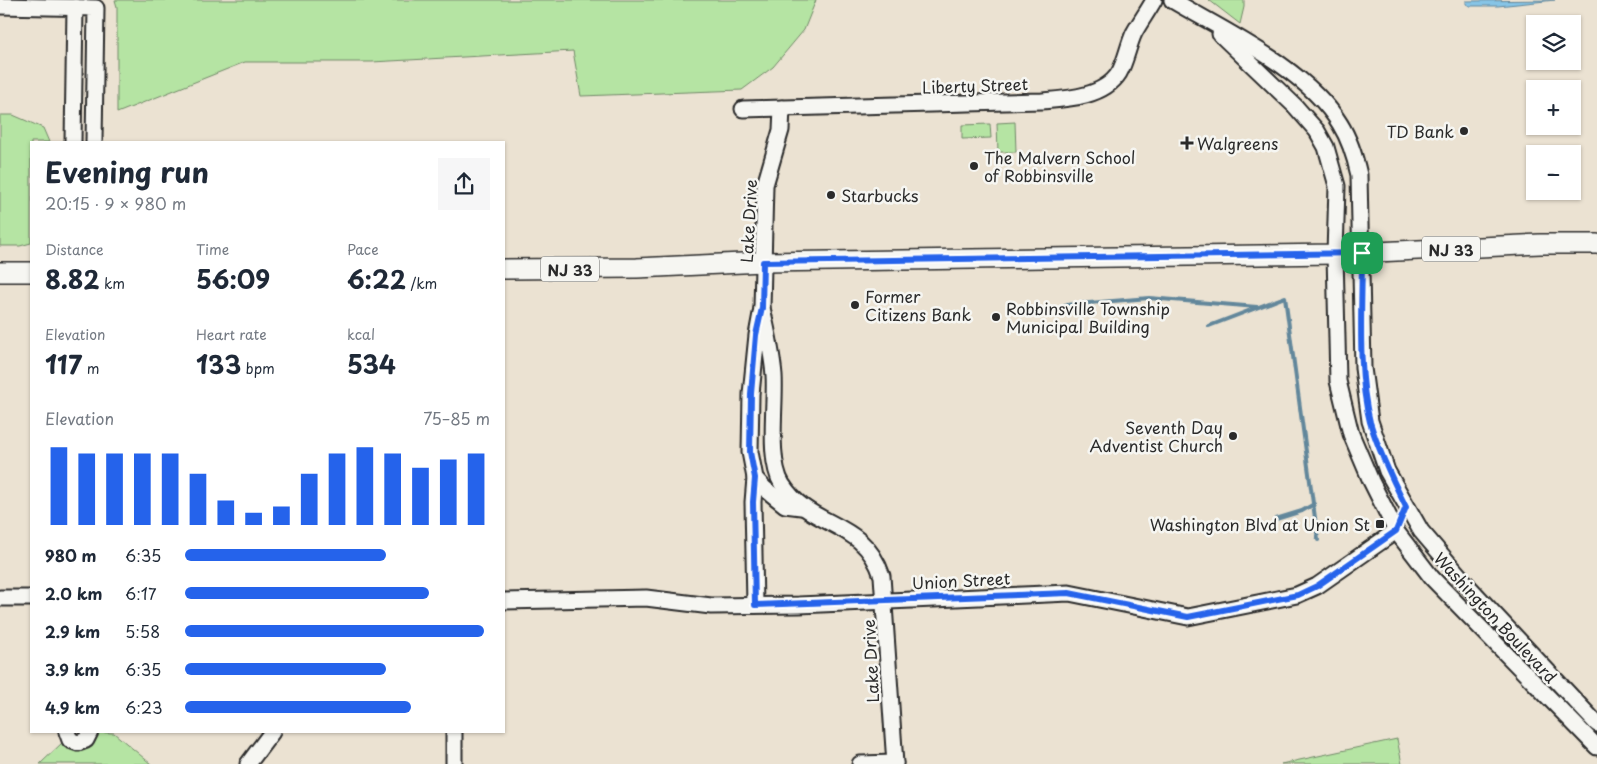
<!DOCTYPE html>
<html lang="en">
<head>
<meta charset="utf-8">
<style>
  body { margin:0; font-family:"Playpen Sans",sans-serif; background:#f6f6f7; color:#1f2937; height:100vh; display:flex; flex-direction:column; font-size:19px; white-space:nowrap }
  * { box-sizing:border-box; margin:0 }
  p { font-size:16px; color:#747a83 }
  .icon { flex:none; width:28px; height:28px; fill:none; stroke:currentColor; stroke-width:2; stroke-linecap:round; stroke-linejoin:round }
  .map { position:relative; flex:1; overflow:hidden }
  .details { position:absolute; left:30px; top:141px; width:475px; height:592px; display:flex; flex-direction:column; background:#fff; border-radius:0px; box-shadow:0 1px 4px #0004 }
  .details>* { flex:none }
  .fabs { position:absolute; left:1526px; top:15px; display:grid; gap:10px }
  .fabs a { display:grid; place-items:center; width:55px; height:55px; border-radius:0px; background:#fff; box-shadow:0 1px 4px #0004; font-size:25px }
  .pin { position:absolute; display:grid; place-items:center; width:42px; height:42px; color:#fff; margin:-21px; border-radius:10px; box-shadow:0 2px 8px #0006 }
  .round { display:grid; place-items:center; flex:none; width:52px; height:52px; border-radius:0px; background:#f6f6f7 }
  .headline { display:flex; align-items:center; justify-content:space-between; height:85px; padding:0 15px }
  h1 { font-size:28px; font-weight:700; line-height:38px }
  .figures { display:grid; grid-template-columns:repeat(3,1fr); gap:8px; height:85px; padding:5px 15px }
  .figures div { display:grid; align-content:center }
  .figures b { font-size:25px; font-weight:700 }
  .figures small { font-size:14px; font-weight:400 }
  .figures p { font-size:14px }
  .chart { height:140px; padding:10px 15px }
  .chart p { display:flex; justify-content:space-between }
  .chart svg { width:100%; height:90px; margin-top:5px; stroke:#2563eb; stroke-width:6 }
  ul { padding:0 15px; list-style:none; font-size:16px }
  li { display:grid; grid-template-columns:80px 60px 1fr; align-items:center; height:38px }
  li i { height:12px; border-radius:6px; background:#2563eb }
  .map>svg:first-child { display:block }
</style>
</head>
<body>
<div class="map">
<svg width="1597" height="764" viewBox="0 0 1597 764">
  <rect width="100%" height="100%" fill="#ebe2d2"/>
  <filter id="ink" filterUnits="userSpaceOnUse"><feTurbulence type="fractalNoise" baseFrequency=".02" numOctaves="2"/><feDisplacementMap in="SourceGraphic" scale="10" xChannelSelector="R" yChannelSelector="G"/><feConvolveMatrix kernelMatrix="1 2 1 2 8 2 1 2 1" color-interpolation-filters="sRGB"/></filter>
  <g filter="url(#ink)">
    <g fill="#b5e4a3" stroke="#708867">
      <path d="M115 0H816L804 30 773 67 742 90 581 96 573 51 372 62H245L117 113V7Z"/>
      <path d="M1209 0H1244V7L1240 24Z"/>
      <path d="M0 115H13L43 128 49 142H31V243L20 246H0Z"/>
      <path d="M1015 122 1016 152H998L997 123Z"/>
      <path d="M990 124 991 138 962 139V125Z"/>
      <path d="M90 732 114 733 151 764H40L64 741Z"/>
      <path d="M1397 739 1402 764H1281Z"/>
    </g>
    <path fill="#86c4e6" stroke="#62879b" d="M1555 0 1498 6H1470L1466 4V1Z"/>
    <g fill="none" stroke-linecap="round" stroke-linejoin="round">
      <g stroke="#62879b" stroke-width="4">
        <path d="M1065 305 1149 298 1257 307"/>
        <path d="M1209 326 1285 297 1318 540"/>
        <path d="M1276 519 1302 511 1314 504"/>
      </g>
      <g stroke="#2b2b2b" stroke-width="19">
        <g id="minor">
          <path d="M1172 0C1226 32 1307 69 1340 124 1350 140 1355 157 1359 175L1363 368 1370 421 1387 471 1421 531 1469 587 1597 724"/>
          <path d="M0 6 96 8 94 142"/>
          <path d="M1220 34 1295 106 1317 131 1326 147 1337 186 1335 254 1338 381 1351 434 1371 481 1396 531 1432 578 1597 747"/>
          <path d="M782 108 781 130 765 185 762 308 757 335 751 394 750 452 755 478 764 488 785 505 801 507"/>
          <path d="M743 109 1042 101C1067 99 1104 97 1119 73 1126 61 1128 46 1134 33 1140 22 1148 11 1154 0"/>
          <path d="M73 142 75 7"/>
          <path d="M762 308C767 330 772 352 774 375 776 405 767 459 782 484 811 530 863 518 882 576L895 764"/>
          <path d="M0 598H31"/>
          <path d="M504 601 646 598 711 606 799 605 1069 593 1188 617 1297 595 1317 586 1396 531"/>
          <path d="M755 605 753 502 755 478"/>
          <path d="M67 732 70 740 78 743 86 740 90 732"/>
          <path d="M454 732V764"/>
          <path d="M248 764 272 732"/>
          <path d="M860 764 895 763"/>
        </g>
      </g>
      <g stroke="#2b2b2b" stroke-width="22">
        <g id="major">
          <path d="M504 269 637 268 763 262 1335 254 1540 244H1597"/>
          <path d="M0 272H31"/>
        </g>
      </g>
      <use href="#minor" stroke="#f6f6f2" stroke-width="15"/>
      <use href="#major" stroke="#f6f6f2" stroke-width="19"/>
    </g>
  </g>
  <g fill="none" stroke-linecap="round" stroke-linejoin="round" filter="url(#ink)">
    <g stroke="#fff" stroke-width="10">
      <path id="route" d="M1362 253C1362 305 1357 372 1370 422 1379 452 1392 479 1406 507L1396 531 1317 586 1298 595 1188 617 1069 593 755 605 753 502 755 478 750 452 751 394 756 335 762 308 763 262Z"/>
    </g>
    <use href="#route" stroke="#2563eb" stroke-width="6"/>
  </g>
  <g fill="#2b2b2b" stroke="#f6f6f2" stroke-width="2">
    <circle cx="1464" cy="131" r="5"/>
    <path d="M1184.5 135.5h5v5h5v5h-5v5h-5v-5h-5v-5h5z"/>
    <circle cx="974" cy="166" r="5"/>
    <circle cx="831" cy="195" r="5"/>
    <circle cx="855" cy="305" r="5"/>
    <circle cx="996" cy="317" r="5"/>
    <circle cx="1233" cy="436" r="5"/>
    <rect x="1375" y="519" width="10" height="10" rx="2.5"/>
  </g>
  <g text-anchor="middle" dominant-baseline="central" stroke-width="5" stroke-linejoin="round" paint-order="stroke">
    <g fill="#f6f6f2" stroke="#686867" stroke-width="1">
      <rect x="1422" y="236.5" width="58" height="25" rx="4"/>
      <rect x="541" y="256.5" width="58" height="25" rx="4"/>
    </g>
    <g font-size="15" font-weight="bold" fill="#2b2b2b">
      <text x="1451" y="249">NJ 33</text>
      <text x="570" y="269">NJ 33</text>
    </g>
    <g font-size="16" fill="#2b2b2b" stroke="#f6f6f2">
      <text transform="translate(975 85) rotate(-2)">Liberty Street</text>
      <text transform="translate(748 221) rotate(-87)">Lake Drive</text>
      <text transform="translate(961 580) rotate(-3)">Union Street</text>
      <text transform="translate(1496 617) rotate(47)">Washington Boulevard</text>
      <text transform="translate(870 661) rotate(-93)">Lake Drive</text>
    </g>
    <g font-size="16" fill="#2b2b2b" stroke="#f6f6f2" text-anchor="start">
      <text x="1454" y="131" text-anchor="end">TD Bank</text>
      <text x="1197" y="143">Walgreens</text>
      <text x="984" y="157">The Malvern School<tspan x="984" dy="18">of Robbinsville</tspan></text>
      <text x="841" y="195">Starbucks</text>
      <text x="865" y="296">Former<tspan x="865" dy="18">Citizens Bank</tspan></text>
      <text x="1006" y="308">Robbinsville Township<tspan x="1006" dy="18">Municipal Building</tspan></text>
      <text x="1223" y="427" text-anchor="end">Seventh Day<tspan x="1223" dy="18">Adventist Church</tspan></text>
      <text x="1370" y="524" text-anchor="end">Washington Blvd at Union St</text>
    </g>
  </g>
</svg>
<div class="fabs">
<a><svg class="icon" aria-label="layers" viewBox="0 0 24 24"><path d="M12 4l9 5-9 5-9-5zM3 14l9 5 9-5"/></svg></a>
<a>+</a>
<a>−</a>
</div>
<div class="pin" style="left:1362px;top:253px;background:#1e9e55"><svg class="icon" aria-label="arrive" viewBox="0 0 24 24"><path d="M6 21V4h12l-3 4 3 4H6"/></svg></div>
<section class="details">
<div class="headline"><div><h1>Evening run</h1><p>20:15 · 9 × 980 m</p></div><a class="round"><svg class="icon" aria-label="share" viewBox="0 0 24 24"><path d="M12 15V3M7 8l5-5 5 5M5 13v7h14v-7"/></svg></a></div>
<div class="figures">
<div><p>Distance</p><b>8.82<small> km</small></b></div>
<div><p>Time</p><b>56:09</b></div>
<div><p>Pace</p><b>6:22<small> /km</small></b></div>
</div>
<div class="figures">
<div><p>Elevation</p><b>117<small> m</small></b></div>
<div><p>Heart rate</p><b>133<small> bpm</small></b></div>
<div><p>kcal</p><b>534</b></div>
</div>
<div class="chart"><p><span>Elevation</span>75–85 m</p>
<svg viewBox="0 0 160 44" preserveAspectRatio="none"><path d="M5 44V6M15 44V9M25 44V9M35 44V9M45 44V9M55 44V19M65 44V32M75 44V38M85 44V35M95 44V19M105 44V9M115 44V6M125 44V9M135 44V16M145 44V12M155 44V9"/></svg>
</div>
<ul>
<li><b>980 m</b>6:35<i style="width:66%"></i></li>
<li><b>2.0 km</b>6:17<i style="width:80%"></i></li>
<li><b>2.9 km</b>5:58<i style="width:98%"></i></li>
<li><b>3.9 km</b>6:35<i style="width:66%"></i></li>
<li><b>4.9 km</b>6:23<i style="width:74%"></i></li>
</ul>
</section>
</div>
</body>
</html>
